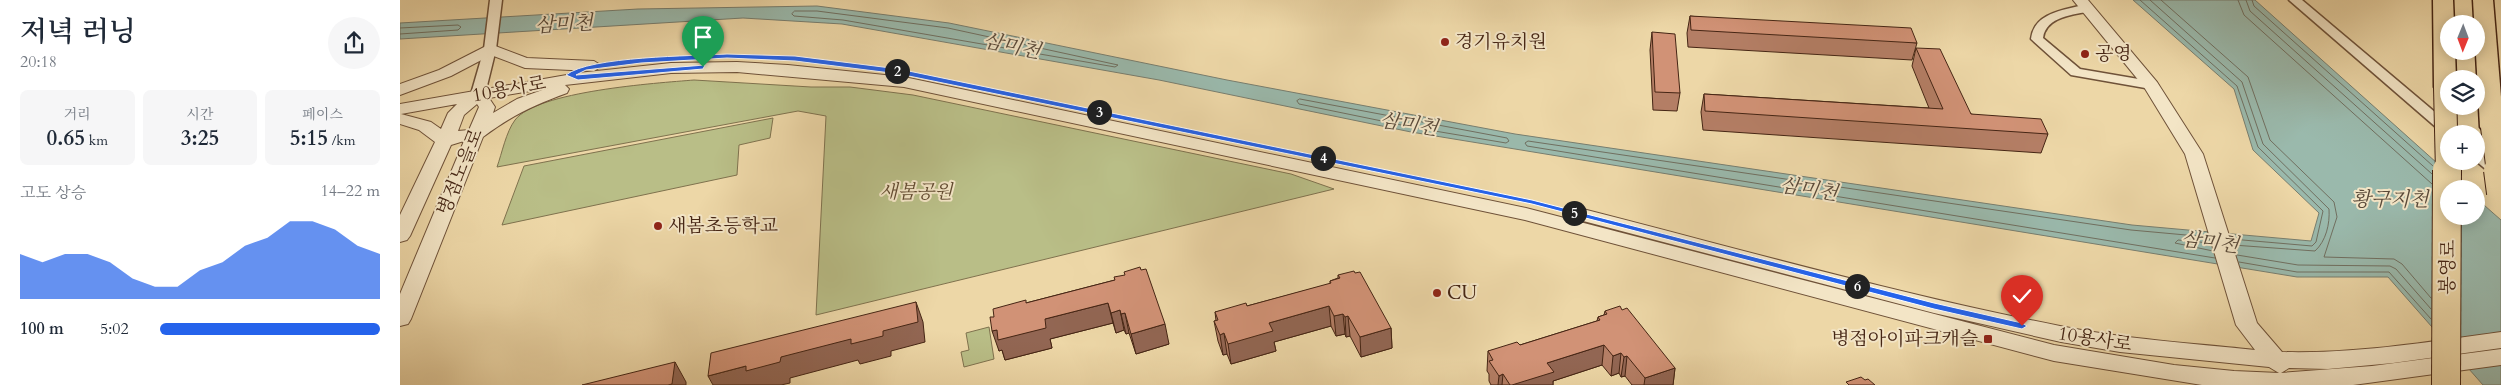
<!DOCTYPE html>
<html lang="ko">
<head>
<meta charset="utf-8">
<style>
  body { margin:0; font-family:Cardo,"Noto Serif KR",serif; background:#f6f6f7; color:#1f2937; height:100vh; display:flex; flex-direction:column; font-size:19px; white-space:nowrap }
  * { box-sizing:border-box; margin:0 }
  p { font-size:16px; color:#747a83 }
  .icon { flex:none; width:28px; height:28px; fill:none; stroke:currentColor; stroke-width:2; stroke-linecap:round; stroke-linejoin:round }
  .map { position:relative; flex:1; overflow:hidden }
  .sheet { display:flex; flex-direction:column; background:#fff; width:400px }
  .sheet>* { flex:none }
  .needle { width:32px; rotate:181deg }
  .fabs { position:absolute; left:2040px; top:15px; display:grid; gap:10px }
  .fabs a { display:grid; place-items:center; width:45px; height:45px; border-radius:50%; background:#fff; box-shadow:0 2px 12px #0003; font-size:25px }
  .pin { position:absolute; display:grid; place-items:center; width:42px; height:42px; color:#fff; margin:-51px -21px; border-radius:50% 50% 50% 0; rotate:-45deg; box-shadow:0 0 5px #0007 }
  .pin .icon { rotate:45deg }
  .km { position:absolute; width:25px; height:25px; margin:-12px; border-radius:50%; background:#222; color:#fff; font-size:14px; line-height:25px; text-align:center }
  .round { display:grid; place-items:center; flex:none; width:52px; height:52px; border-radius:26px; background:#f6f6f7 }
  .head { display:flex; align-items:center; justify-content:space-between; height:85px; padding:0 20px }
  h1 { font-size:28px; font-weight:600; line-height:38px }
  .stats { display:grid; grid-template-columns:repeat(3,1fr); gap:8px; height:85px; padding:5px 20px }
  .stats div { display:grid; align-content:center; border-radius:8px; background:#f6f6f7; text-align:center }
  .stats b { font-size:21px; font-weight:600 }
  .stats small { font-size:14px; font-weight:400 }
  .stats p { font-size:14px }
  .chart { height:140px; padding:10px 20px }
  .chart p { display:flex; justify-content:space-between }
  .chart svg { width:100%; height:90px; margin-top:5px; fill:#2563eb; opacity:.7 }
  ul { padding:0 20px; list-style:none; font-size:16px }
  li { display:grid; grid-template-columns:80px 60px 1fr; align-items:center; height:38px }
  li i { height:12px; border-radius:6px; background:#2563eb }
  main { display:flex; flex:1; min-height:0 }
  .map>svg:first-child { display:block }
</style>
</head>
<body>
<main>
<section class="sheet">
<div class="head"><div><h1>저녁 러닝</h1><p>20:18</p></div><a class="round"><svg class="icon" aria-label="share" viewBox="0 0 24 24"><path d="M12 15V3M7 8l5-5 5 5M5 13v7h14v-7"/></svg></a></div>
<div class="stats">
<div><p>거리</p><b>0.65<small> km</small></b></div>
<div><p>시간</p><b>3:25</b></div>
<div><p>페이스</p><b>5:15<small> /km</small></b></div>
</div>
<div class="chart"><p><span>고도 상승</span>14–22 m</p>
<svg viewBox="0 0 160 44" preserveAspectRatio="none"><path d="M0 44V22L10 26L20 22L30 22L40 26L50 34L60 38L70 38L80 30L90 26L100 18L110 14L120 6L130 6L140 10L150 18L160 22V44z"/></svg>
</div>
<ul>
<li><b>100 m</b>5:02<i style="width:100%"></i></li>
</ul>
</section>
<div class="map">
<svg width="2101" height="385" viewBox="0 0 2101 385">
  <rect width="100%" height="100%" fill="#edd7a7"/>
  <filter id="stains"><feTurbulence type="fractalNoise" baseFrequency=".004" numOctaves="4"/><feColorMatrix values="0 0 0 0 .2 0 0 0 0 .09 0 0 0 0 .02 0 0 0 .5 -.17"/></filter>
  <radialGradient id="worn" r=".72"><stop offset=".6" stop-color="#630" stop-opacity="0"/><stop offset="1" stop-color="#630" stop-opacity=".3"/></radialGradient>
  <g fill="#b9be87" stroke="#7f724e">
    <path d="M294 80 411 87H450L513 95 891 174 934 189 416 315 426 116 398 111 97 167C102 153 106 132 115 120 137 91 257 83 294 80Z"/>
    <path d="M373 118 370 138 339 145 337 175 102 225 124 166Z"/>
    <path d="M589 327 594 359 564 367 561 352 569 350 566 333Z"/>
  </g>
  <path fill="#9ab9ac" stroke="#787e6f" d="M1733 0H1855L2066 189H2049V216H2076V198L2101 220V385H2083L1988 277H1897L1011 132 759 80 442 24 343 18 0 39V23L238 9 417 6 549 23 827 80 1115 134 1732 225 1911 241 1919 213 1853 150 1834 89Z"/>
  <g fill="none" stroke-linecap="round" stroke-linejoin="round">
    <g stroke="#706f60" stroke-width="1">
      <path d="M1740 0 1837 86 1858 147 1923 211 1916 242 1912 246 1831 239"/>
      <path d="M1750 0 1842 82 1863 144 1929 209C1930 224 1926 241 1915 251L1833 245"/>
      <path d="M1761 0 1848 77 1870 140 1934 202 1937 217 1924 257 1994 259 2002 264 2031 298"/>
      <path d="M1838 0 1844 15 2032 184"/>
      <path d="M1846 0 1850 11 2032 174"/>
      <path d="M1852 0 1854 6 2033 166"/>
      <path d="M395 11H417L548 28 718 65 715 67 443 20 394 16 392 14Z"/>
      <path d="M0 28 58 25 61 27 58 30 0 34"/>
      <path d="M900 99 1107 138 1109 141 1106 143 1011 127 899 104 897 101Z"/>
      <path d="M1808 237 1731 230 1128 141 1125 143 1127 146 1815 258"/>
      <path d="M1810 243 1778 240 1775 243 1813 251"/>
      <path d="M1837 255 1898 265 1990 266 1996 269 2031 309"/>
      <path d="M1839 262 1897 272H1989L2031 319"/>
    </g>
    <g stroke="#6f5239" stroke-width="3">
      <g id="minor">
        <path d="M90 0H102L96 49 85 94 78 98 71 94 84 49Z"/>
        <path d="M1889 0H1902L2055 129 2056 134 2045 135Z"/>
        <path d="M1687 4 1693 8 1691 11C1674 15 1646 16 1643 38L1680 69 1756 82 1758 85 1756 88 1751 89 1671 75 1631 39C1634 12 1665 10 1687 4Z"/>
        <path d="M2076 150 2081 151 2101 167V178L2095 177 2076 161Z"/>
      </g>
    </g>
    <g stroke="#6f5239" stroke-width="2">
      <g id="tertiary">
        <path d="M1673 0H1688L1757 82 1803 154 1857 323 1882 352C1956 354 2028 342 2101 332V348L1993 363 1928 369 1889 368 1881 373 1972 366 2101 349V365L1953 385H1802L1654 361 1125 220 504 87 337 72 271 73 165 85 169 89 167 93C134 105 111 116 83 137L11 319 8 324 0 326V294L64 141 51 145 10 236 7 240 0 242V215L35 142 19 130 0 124V104L178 73 271 63 337 62 388 65 504 77 1126 208 1654 345 1774 365 1834 371 1879 373 1869 367 1720 352 1661 342 1534 313 1168 217 1165 213 1168 209 1175 207C1336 248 1497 294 1660 326 1724 339 1790 343 1855 350L1836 325 1785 154 1744 87ZM148 88 117 99 93 113 95 107 89 98ZM57 104 48 113 41 129 31 122 1 114ZM77 104 79 107 69 130 58 131 64 115Z"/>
        <path d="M90 44 127 58 194 61 202 66 194 71 125 68 91 55 51 76 0 95V84L39 70Z"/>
      </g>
    </g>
    <g stroke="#452514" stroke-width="3">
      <g id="trunk">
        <path d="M2033 0H2053L2054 24H2049V51H2055L2056 79H2049V93L2037 92 2034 87Z"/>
        <path d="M2073 0H2093L2101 97V131L2092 134 2084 132 2080 127Z"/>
      </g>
    </g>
    <use href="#minor" fill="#f3e5c6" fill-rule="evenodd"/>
    <use href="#tertiary" fill="#f3e5c6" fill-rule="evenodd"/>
    <use href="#trunk" fill="#edd7a7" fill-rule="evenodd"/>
    <g stroke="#452514" stroke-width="24" stroke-linecap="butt">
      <g id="trunk-bridge-far1">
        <path d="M2045 87 2047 172"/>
        <path d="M2092 127 2098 172"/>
      </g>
    </g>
    <g stroke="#452514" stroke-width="30" stroke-linecap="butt">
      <g id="trunk-bridge">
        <path d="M2098 170 2101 193"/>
        <path d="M2046 385 2047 170"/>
      </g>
    </g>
    <use href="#trunk-bridge-far1" stroke="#edd7a7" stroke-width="22"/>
    <use href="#trunk-bridge" stroke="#edd7a7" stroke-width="28"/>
  </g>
  <g fill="#b47e65" stroke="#452514">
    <path d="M1290 16 1517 43 1512 60 1288 47 1287 33Z"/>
    <path d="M1252 32 1280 93 1277 111 1253 110 1250 50Z"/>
    <path d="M1516 48 1571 114 1648 134 1641 153 1303 130 1301 112 1304 94 1529 108 1512 66Z"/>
    <path d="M938 275 991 328 992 348 961 357 950 336 946 337 945 334 936 336 931 326 874 342 876 351 831 364 827 354 823 355 818 341 814 321H816L815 312 847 306 930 284V281L938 278Z"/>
    <path d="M715 280 769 344 736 354 729 333 726 334 724 330 716 333 713 323 650 339 652 348 605 360 602 350 599 351 594 317 626 303Z"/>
    <path d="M1205 311 1275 368 1273 385H1232L1225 376 1221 377 1219 373 1211 376 1202 365 1153 381V385H1091L1089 381V374L1087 371 1088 351 1120 345 1197 321 1198 317 1204 315Z"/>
  </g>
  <g fill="#926653" stroke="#452514">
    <path d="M516 302 523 322 525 342 491 351V356L460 364 458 360 390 378V383L381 385H313L308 376 381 357Z"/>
    <path d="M708 303 713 323 650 339 652 348 605 360 602 350 599 351 592 331 645 319Z"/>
    <path d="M929 306 931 326 874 342 876 351 831 364 828 344 869 323Z"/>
    <path d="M720 310 724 330 716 333 711 313Z"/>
    <path d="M725 313 729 333 726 334 721 314Z"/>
    <path d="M943 314 945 334 936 336 934 316Z"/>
    <path d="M948 316 950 336 946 337 945 317Z"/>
    <path d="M765 324 769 344 736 354 731 334Z"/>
    <path d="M991 328 992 348 961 357 960 337Z"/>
    <path d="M824 333 827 354 823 355 820 335Z"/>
    <path d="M1204 345 1202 365 1153 381V385H1112L1147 363Z"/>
    <path d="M1221 353 1219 373 1211 376 1213 356Z"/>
    <path d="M1227 356 1225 376 1221 377 1224 357Z"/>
    <path d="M275 362 286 382V385H268Z"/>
    <path d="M1275 368 1273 385H1244L1245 378Z"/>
    <path d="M1103 374 1102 385H1098L1099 376Z"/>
  </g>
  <g fill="#d19276" stroke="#452514">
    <path d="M1290 16 1511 28 1517 43 1291 30Z"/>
    <path d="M1252 32 1275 34 1280 93 1255 92Z"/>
    <path d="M1516 48 1540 49 1571 114 1641 119 1648 134 1305 111 1304 94 1543 109Z"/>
    <path d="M740 267 741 270 746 269 765 324 731 334 725 313 721 314 720 310 711 313 708 303 645 319 646 328 598 340 597 330 592 331 590 317H594L593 309 626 300V303L715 280 714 277 725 275 724 272Z"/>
    <path d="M954 271 955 273 960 272 991 328 960 337 948 316 945 317 943 314 934 316 929 306 869 323 873 331 828 344 824 333 820 335 814 321 818 320 815 312 846 303 847 306 931 283 930 281 940 278 938 275Z"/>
    <path d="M516 302 518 322 483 331V336L451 344V339L381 357 380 362 346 371V366L308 376 311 353Z"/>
    <path d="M1220 306 1222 310 1227 308 1275 368 1245 378 1227 356 1224 357 1221 353 1213 356 1204 345 1147 363 1154 372 1112 385H1110L1103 374 1099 376 1089 361 1093 360 1088 351 1117 342 1120 345 1200 320 1198 317 1207 314 1205 311Z"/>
    <path d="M275 362 272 384 268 385H182Z"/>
    <path d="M1461 377 1465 380 1468 379 1475 385H1449L1446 382Z"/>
  </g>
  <path fill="#2563eb" stroke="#fff" d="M327 54 395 56 499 69 1132 200 1534 303 1622 323 1627 326 1622 329 1534 309 1132 204 499 74 395 61 327 58 241 63 186 70 176 75 305 65 303 69 178 80 166 75C189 56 294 56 327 54Z"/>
  <g fill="#8f2418" stroke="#f3e5c6" stroke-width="2">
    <circle cx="1045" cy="42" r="5"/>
    <circle cx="1685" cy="54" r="5"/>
    <circle cx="258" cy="226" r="5"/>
    <circle cx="1037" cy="293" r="5"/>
    <rect x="1583" y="334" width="10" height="10" rx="2.5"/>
  </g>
  <g text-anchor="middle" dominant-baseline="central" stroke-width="4" stroke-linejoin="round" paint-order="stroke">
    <g font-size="19" fill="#452514" stroke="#f3e5c6" text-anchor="start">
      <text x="1055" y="42">경기유치원</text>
      <text x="1695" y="54">공영</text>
      <text x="268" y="226">새봄초등학교</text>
      <text x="1047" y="293">CU</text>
      <text x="1578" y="339" text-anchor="end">병점아이파크캐슬</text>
    </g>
    <g font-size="19" fill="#452514" stroke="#f3e5c6">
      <text transform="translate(109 89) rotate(-10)">10용사로</text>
      <text transform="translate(60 172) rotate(-68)">병점노을로</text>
      <text transform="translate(2048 267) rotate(-89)">봉영로</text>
      <text transform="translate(1695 339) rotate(9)">10용사로</text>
    </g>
    <g font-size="19" font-style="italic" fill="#624b31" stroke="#f3e5c6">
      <text x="516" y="192">새봄공원</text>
    </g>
    <g font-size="20" font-style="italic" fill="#5a4a3a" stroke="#f3e5c6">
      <text transform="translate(164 24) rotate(-3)">삼미천</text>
      <text transform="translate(612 46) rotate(12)">삼미천</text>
      <text transform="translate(1009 124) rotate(9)">삼미천</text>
      <text transform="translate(1409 189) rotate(9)">삼미천</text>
      <text x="1990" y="199">황구지천</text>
      <text transform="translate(1810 242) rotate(7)">삼미천</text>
    </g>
  </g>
  <rect width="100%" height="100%" filter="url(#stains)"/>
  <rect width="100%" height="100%" fill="url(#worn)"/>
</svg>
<div class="fabs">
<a><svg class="needle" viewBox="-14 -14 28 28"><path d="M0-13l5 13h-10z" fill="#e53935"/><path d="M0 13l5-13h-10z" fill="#747a83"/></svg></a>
<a><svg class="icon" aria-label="layers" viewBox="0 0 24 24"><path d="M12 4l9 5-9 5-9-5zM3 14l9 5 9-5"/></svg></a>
<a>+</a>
<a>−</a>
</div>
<div class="pin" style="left:303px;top:67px;background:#1e9e55"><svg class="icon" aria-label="arrive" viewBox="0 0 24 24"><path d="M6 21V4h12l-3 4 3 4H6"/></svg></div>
<div class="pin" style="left:1622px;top:326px;background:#d93025"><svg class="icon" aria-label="check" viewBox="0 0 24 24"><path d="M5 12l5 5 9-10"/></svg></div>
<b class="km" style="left:497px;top:71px">2</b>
<b class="km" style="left:699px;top:112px">3</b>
<b class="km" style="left:923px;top:158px">4</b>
<b class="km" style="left:1174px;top:213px">5</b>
<b class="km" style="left:1457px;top:286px">6</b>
</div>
</main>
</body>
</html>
